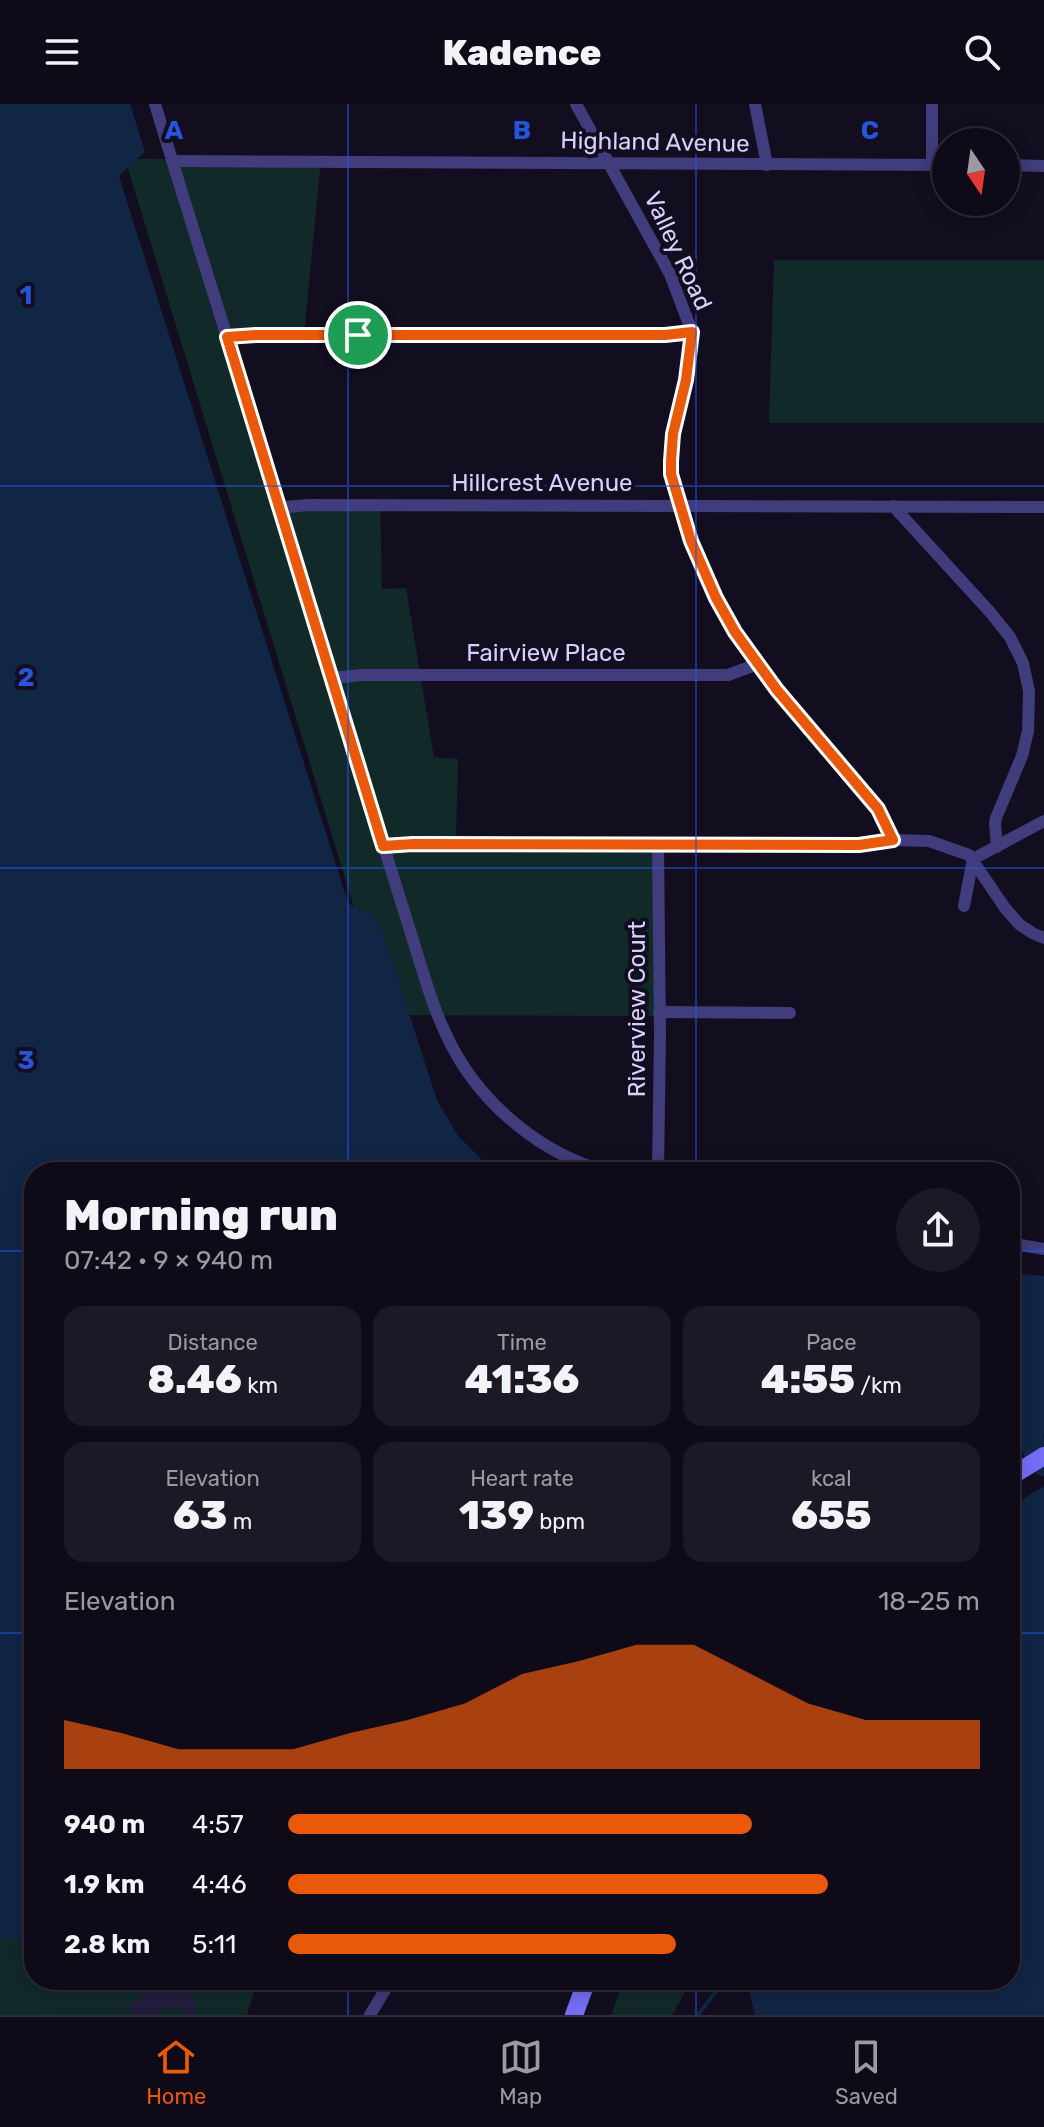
<!DOCTYPE html>
<html lang="en">
<head>
<meta charset="utf-8">
<style>
  body { margin:0; font-family:Rubik,sans-serif; background:#1c1825; color:#f1f3f6; height:100vh; display:flex; flex-direction:column; font-size:30px; white-space:nowrap }
  * { box-sizing:border-box; margin:0 }
  p { font-size:26px; color:#9b9aa2 }
  .icon { flex:none; width:44px; height:44px; fill:none; stroke:currentColor; stroke-width:2; stroke-linecap:round; stroke-linejoin:round }
  .map { position:relative; flex:1; overflow:hidden }
  .side { position:absolute; left:24px; top:1058px; width:996px; height:828px; display:flex; flex-direction:column; background:#0e0a18; border-radius:32px; box-shadow:0 4px 20px #0003,0 0 0 2px #2e2b37 }
  .side>* { flex:none }
  .needle { width:52px; rotate:167deg }
  .controls { position:absolute; left:932px; top:24px; display:grid; gap:16px }
  .controls a { display:grid; place-items:center; width:88px; height:88px; border-radius:50%; background:#0e0a18; box-shadow:0 4px 20px #0003,0 0 0 2px #2e2b37; font-size:40px }
  .pin { position:absolute; display:grid; place-items:center; width:68px; height:68px; color:#fff; margin:-34px; border:4px solid #fff; border-radius:50%; box-shadow:0 2px 8px #0007 }
  .round { display:grid; place-items:center; flex:none; width:84px; height:84px; border-radius:42px; background:#1c1825 }
  .headline { display:flex; align-items:center; justify-content:space-between; height:136px; padding:0 40px }
  h1 { font-size:44px; font-weight:800; line-height:60px }
  .figures { display:grid; grid-template-columns:repeat(3,1fr); gap:12px; height:136px; padding:8px 40px }
  .figures div { display:grid; align-content:center; border-radius:20px; background:#1c1825; text-align:center }
  .figures b { font-size:40px; font-weight:800 }
  .figures small { font-size:22px; font-weight:400 }
  .figures p { font-size:22px }
  .chart { height:224px; padding:16px 40px }
  .chart p { display:flex; justify-content:space-between }
  .chart svg { width:100%; height:144px; margin-top:8px; fill:#ea580c; opacity:.7 }
  ul { padding:0 40px; list-style:none; font-size:26px }
  li { display:grid; grid-template-columns:128px 96px 1fr; align-items:center; height:60px }
  li i { height:20px; border-radius:10px; background:#ea580c }
  header { display:flex; justify-content:space-between; align-items:center; height:104px; padding:0 40px; background:#0e0a18; font-size:36px; font-weight:800 }
  .tab-bar { display:flex; justify-content:space-around; align-items:center; height:112px; border-top:2px solid #2e2b37; background:#0e0a18; font-size:22px; color:#9b9aa2 }
  .tab-bar a { display:grid; justify-items:center; gap:4px }
  .tab-bar .current { color:#ea580c }
  .map>svg:first-child { display:block }
</style>
</head>
<body>
<header><svg class="icon" aria-label="menu" viewBox="0 0 24 24"><path d="M4 6h16M4 12h16M4 18h16"/></svg>Kadence<svg class="icon" aria-label="search" viewBox="0 0 24 24"><circle cx="10" cy="10" r="6"/><path d="M15 15l6 6"/></svg></header>
<div class="map">
<svg width="1044" height="1911" viewBox="0 0 1044 1911">
  <rect width="100%" height="100%" fill="#120e20"/>
  <g fill="#122929">
    <path d="M125 55H321L304 231 221 229 275 396 380 395 382 485 406 484 434 653 458 655 456 733 655 735 656 912 387 911Z"/>
    <path d="M774 156H1044V319H769Z"/>
    <path d="M0 1835H34V1876H258L247 1911H0Z"/>
    <path d="M624 1876H687L690 1879 672 1911H611Z"/>
  </g>
  <g fill="#112545">
    <path d="M0 0H130L145 48 119 72 348 799 359 806 372 809 385 835 437 996 458 1032 482 1056 505 1068H34V1835H0Z"/>
    <path d="M1010 1169 1044 1172V1331L1010 1351Z"/>
    <path d="M1044 1382V1911H755L746 1876H1010V1403Z"/>
  </g>
  <g fill="none" stroke-linecap="round" stroke-linejoin="round">
    <path stroke="#112545" stroke-width="4" d="M698 1911 725 1876"/>
    <path stroke="#112545" stroke-width="26" d="M1010 1315 1023 1325 1044 1359"/>
  </g>
  <path fill="#241c3f" d="M147 1876H195L201 1884 189 1892 199 1905 191 1911H187L180 1901 171 1907 167 1901 153 1911H135L128 1901 153 1884Z"/>
  <g fill="none" stroke-linecap="round" stroke-linejoin="round">
    <g stroke="#413c7b" stroke-width="12">
      <path d="M155 0C216 202 282 404 342 606 363 678 386 749 408 820 424 870 436 922 466 966 499 1014 553 1055 610 1068"/>
      <path d="M576 0 670 170 692 228 686 276 673 330 671 357V370L691 437 716 494 735 528 777 586 878 705 893 736"/>
      <path d="M755 0 767 61"/>
      <path d="M172 57 946 61"/>
      <path d="M932 61V0"/>
      <path d="M1006 61 1044 62"/>
      <path d="M227 233 256 231H665L692 228"/>
      <path d="M893 402 990 508 1010 533 1023 559 1029 587 1028 627 1022 652 996 714 995 720 997 743"/>
      <path d="M280 404 307 401 1044 403"/>
      <path d="M332 574 362 571H728L758 560"/>
      <path d="M658 741 660 930 658 1068"/>
      <path d="M383 742 413 740 859 741 893 736 929 737 969 751 1005 804 1020 821 1034 830 1044 834"/>
      <path d="M964 802 973 755 1044 717"/>
      <path d="M659 908 790 909"/>
      <path d="M1010 1139 1044 1145"/>
      <path d="M370 1911 391 1876"/>
    </g>
    <g stroke="#756ef5" stroke-width="18">
      <path d="M1010 1373 1044 1352"/>
      <path d="M574 1911 587 1876"/>
    </g>
  </g>
  <g fill="none" stroke-linecap="round" stroke-linejoin="round">
    <g stroke="#fff" stroke-width="16">
      <path id="route" d="M692 228 686 276 673 330 671 357V370L691 437 716 494 735 528 777 586 878 705 893 736 859 741 413 740 383 742 227 233 256 231H665Z"/>
    </g>
    <use href="#route" stroke="#ea580c" stroke-width="10"/>
  </g>
  <path fill="none" stroke="#2654da" stroke-width="2" stroke-opacity="0.55" d="M348 0V1068M696 0V1068M0 382H1044M0 764H1044M0 1147H34M1010 1147H1044M0 1529H34M1010 1529H1044M348 1876V1911M696 1876V1911"/>
  <g text-anchor="middle" dominant-baseline="central" stroke-width="8" stroke-linejoin="round" paint-order="stroke">
    <g font-size="24" fill="#d6d0fc" stroke="#120e20">
      <text transform="translate(655 38) rotate(1)">Highland Avenue</text>
      <text transform="translate(678 147) rotate(65)">Valley Road</text>
      <text x="542" y="379">Hillcrest Avenue</text>
      <text x="546" y="549">Fairview Place</text>
      <text transform="translate(637 905) rotate(-90)">Riverview Court</text>
    </g>
  </g>
  <g font-size="26" text-anchor="middle" font-weight="bold" fill="#2654da" stroke="#120e20" stroke-width="8" stroke-linejoin="round" paint-order="stroke">
    <text x="174" y="35">A</text>
    <text x="522" y="35">B</text>
    <text x="870" y="35">C</text>
    <text x="26" y="200">1</text>
    <text x="26" y="582">2</text>
    <text x="26" y="965">3</text>
  </g>
</svg>
<div class="controls">
<a><svg class="needle" viewBox="-14 -14 28 28"><path d="M0-13l5 13h-10z" fill="#e53935"/><path d="M0 13l5-13h-10z" fill="#9b9aa2"/></svg></a>
</div>
<div class="pin" style="left:358px;top:231px;background:#1e9e55"><svg class="icon" aria-label="arrive" viewBox="0 0 24 24"><path d="M6 21V4h12l-3 4 3 4H6"/></svg></div>
<section class="side">
<div class="headline"><div><h1>Morning run</h1><p>07:42 · 9 × 940 m</p></div><a class="round"><svg class="icon" aria-label="share" viewBox="0 0 24 24"><path d="M12 15V3M7 8l5-5 5 5M5 13v7h14v-7"/></svg></a></div>
<div class="figures">
<div><p>Distance</p><b>8.46<small> km</small></b></div>
<div><p>Time</p><b>41:36</b></div>
<div><p>Pace</p><b>4:55<small> /km</small></b></div>
</div>
<div class="figures">
<div><p>Elevation</p><b>63<small> m</small></b></div>
<div><p>Heart rate</p><b>139<small> bpm</small></b></div>
<div><p>kcal</p><b>655</b></div>
</div>
<div class="chart"><p><span>Elevation</span>18–25 m</p>
<svg viewBox="0 0 160 44" preserveAspectRatio="none"><path d="M0 44V29L10 33L20 38L30 38L40 38L50 33L60 29L70 24L80 15L90 11L100 6L110 6L120 15L130 24L140 29L150 29L160 29V44z"/></svg>
</div>
<ul>
<li><b>940 m</b>4:57<i style="width:67%"></i></li>
<li><b>1.9 km</b>4:46<i style="width:78%"></i></li>
<li><b>2.8 km</b>5:11<i style="width:56%"></i></li>
</ul>
</section>
</div>
<nav class="tab-bar">
<a class="current"><svg class="icon" aria-label="home" viewBox="0 0 24 24"><path d="M3 11l9-7 9 7M6 9v11h12V9"/></svg>Home</a>
<a><svg class="icon" aria-label="map" viewBox="0 0 24 24"><path d="M3 6l6-2 6 2 6-2v14l-6 2-6-2-6 2zM9 4v14M15 6v14"/></svg>Map</a>
<a><svg class="icon" aria-label="saved" viewBox="0 0 24 24"><path d="M7 4h10v16l-5-4-5 4z"/></svg>Saved</a>
</nav>
</body>
</html>
